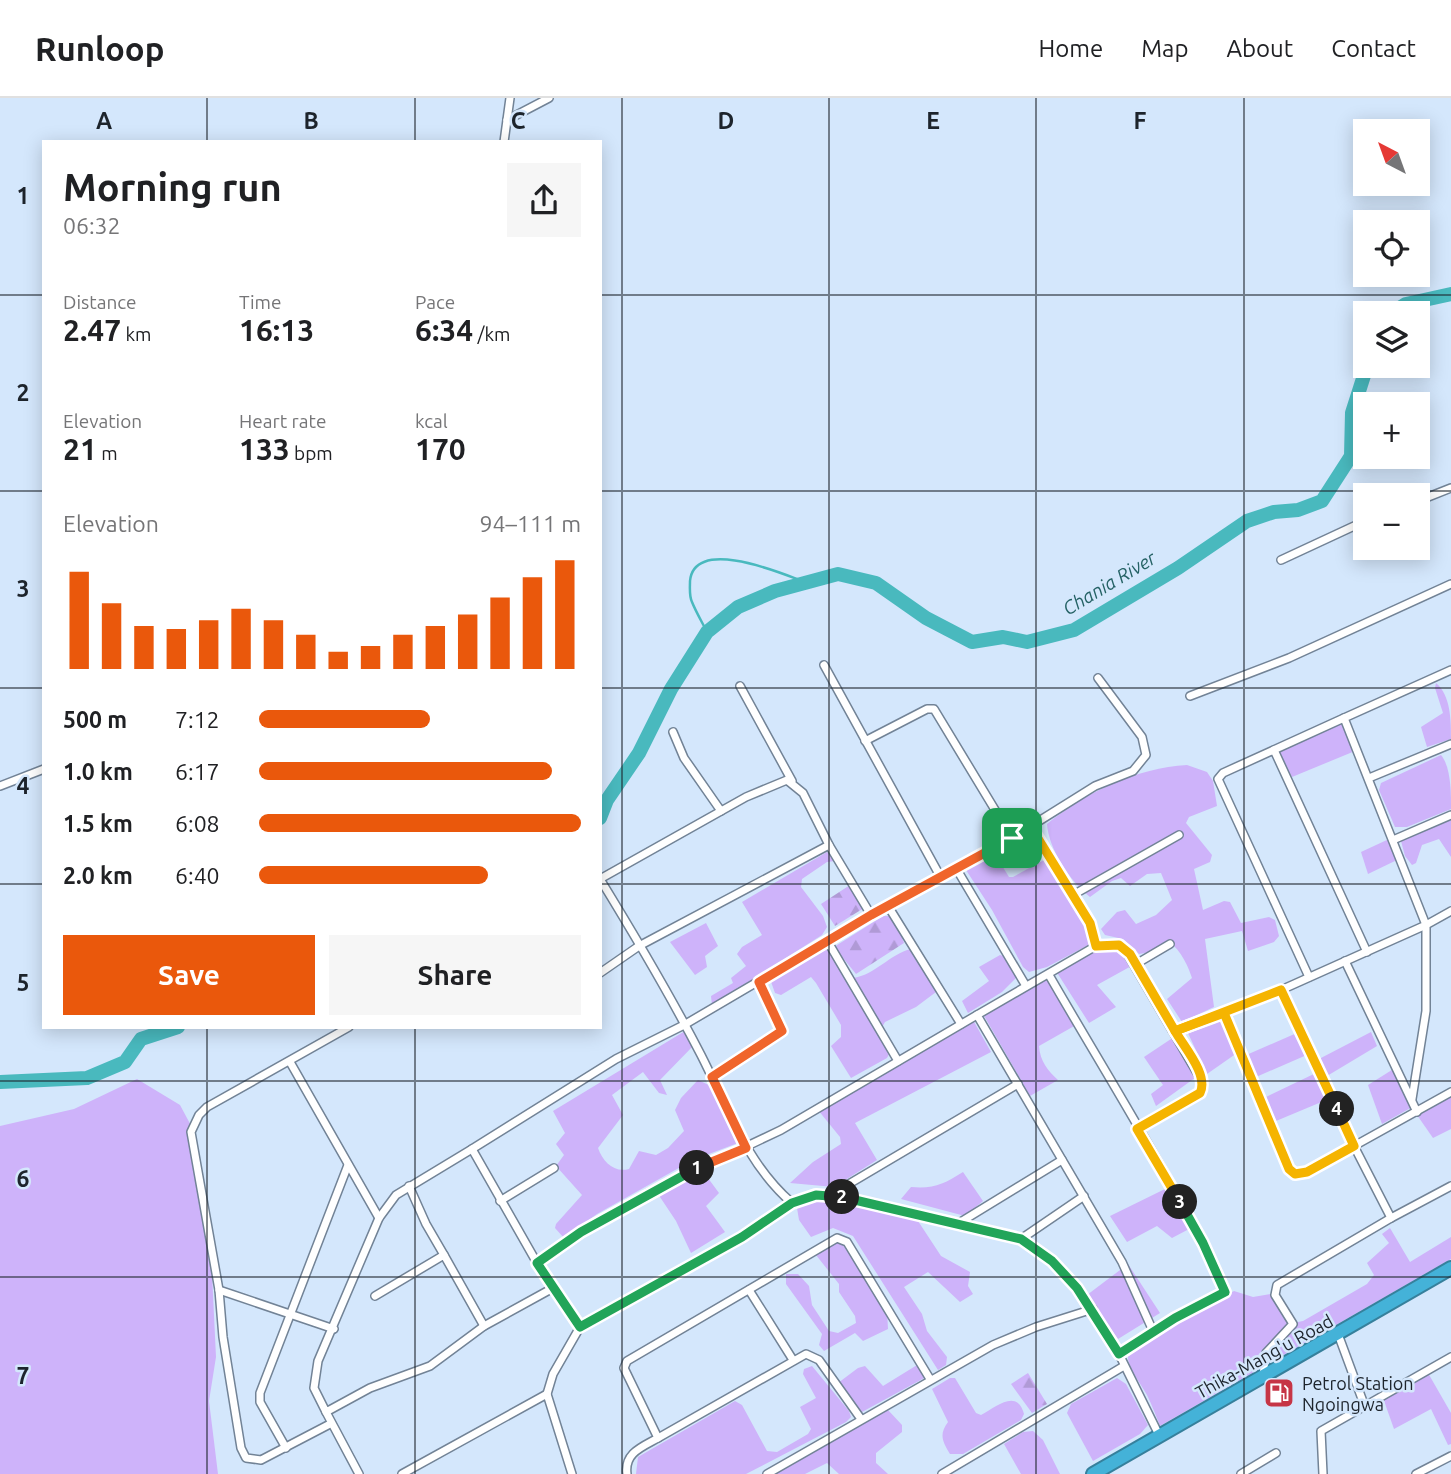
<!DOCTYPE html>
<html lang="en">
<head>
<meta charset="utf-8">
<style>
  body { margin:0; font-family:Ubuntu,sans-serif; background:#f6f6f6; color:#202124; height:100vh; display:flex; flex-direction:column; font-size:26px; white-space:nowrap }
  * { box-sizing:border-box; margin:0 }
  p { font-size:23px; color:#757577 }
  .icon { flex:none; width:38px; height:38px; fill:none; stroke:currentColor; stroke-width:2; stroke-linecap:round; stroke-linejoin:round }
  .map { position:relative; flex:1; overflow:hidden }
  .drawer { position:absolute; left:42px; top:42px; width:560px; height:889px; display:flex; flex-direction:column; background:#fff; border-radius:0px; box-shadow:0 4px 18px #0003 }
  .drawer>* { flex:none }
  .needle { width:46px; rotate:319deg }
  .fabs { position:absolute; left:1353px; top:21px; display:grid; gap:14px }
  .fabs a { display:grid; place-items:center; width:77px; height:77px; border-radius:0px; background:#fff; box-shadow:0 4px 18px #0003; font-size:35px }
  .pin { position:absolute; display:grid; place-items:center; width:60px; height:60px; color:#fff; margin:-30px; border-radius:14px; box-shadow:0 4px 10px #0006 }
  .km { position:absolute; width:35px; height:35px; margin:-18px; border-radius:50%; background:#222; color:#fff; font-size:19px; line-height:35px; text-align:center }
  .round { display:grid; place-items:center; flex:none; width:74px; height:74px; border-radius:0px; background:#f6f6f6 }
  .summary { display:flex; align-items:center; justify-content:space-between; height:119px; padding:0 21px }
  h1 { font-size:38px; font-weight:700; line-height:52px }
  .stats { display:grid; grid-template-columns:repeat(3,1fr); gap:10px; height:119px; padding:7px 21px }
  .stats div { display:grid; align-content:center }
  .stats b { font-size:30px; font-weight:700 }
  .stats small { font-size:19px; font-weight:400 }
  .stats p { font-size:19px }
  .chart { height:196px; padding:14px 21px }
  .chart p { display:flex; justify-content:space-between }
  .chart svg { width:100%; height:126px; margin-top:7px; stroke:#ea580c; stroke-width:6 }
  .primary-button { display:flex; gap:14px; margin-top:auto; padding:14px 21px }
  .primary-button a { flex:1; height:80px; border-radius:0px; background:#ea580c; color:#fff; font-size:28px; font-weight:700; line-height:80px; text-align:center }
  .primary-button a+a { background:#f6f6f6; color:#202124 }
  ul { padding:0 21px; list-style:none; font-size:23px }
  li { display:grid; grid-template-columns:112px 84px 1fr; align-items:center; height:52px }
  li i { height:18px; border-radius:9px; background:#ea580c }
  header { display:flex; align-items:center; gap:42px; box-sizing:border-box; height:98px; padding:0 35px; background:#fff; border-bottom:2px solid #e0e0e0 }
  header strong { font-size:33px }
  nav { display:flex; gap:38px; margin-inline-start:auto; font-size:24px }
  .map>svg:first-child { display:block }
</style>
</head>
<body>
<header>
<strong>Runloop</strong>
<nav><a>Home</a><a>Map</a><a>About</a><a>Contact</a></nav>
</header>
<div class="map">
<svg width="1451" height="1376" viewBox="0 0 1451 1376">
  <defs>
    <pattern id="forest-firs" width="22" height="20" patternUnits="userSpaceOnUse" patternTransform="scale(1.75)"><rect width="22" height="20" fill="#ceb3fa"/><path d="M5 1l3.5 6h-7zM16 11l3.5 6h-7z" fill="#b09ad6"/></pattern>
  </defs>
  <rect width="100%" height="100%" fill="#d4e7fc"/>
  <g fill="#ceb3fa">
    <path d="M1436 585C1451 598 1451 622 1451 641L1427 649 1421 629 1443 615 1435 590Z"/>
    <path d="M1342 624 1355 653 1292 679 1278 653Z"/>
    <path d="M1441 657C1451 669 1451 694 1451 711L1407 729H1395L1379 692 1381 685Z"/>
    <path d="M1187 667 1207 674 1213 683 1217 708 1189 719 1186 725 1212 757 1210 764 1194 771 1203 812 1224 803 1230 804 1241 825 1269 819 1275 822 1279 838 1274 844 1248 853 1242 833 1205 841 1214 909 1182 924 1167 901 1192 880C1188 867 1179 849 1167 843L1150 854 1139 856 1123 841 1105 837 1101 831 1117 814 1125 812 1136 826 1156 817 1172 802 1161 775 1147 776 1130 788 1121 780 1112 783 1090 799C1070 783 1049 752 1047 726 1086 694 1137 670 1187 667Z"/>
    <path d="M1451 722V759L1439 741 1422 747 1416 765 1412 767 1405 758 1401 743Z"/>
    <path d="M1389 741 1399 761 1368 776 1361 754Z"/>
    <path d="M993 753 1009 779H1013L1044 762H1050L1086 822 1092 845 1047 869 1029 874 1023 869 992 812 966 772 970 766Z"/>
    <path d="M827 754 835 763 827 764 802 781 801 789 823 818 827 829 822 837 712 907 711 898 733 885 731 880 746 868 737 856 742 849 762 837 742 804Z"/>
    <path d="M706 825 718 848 705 858 707 869 695 877 670 844Z"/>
    <path d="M824 847 832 850 853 880C875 877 890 856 911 851L935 886 936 894 916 909 885 924 881 931 893 948 887 960 851 980 831 948 841 939V927L816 885 811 879 781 897 775 895 770 881Z"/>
    <path d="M1114 847 1135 866 1097 887 1116 909 1089 925 1056 873 1084 857Z"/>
    <path d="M1000 857 1006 859 1020 876 1002 894 968 915 962 903 989 883 979 869Z"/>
    <path d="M1046 879 1076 927 1039 948C1040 963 1048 973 1058 982L1030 998 983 916Z"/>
    <path d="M1220 915 1237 955 1207 976 1187 933Z"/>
    <path d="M973 922 991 954 855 1025 877 1062 834 1089 790 1085 813 1064 841 1046 840 1039 818 1012Z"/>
    <path d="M685 933 694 947 660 982 667 997 659 995 643 974 612 997 623 1017 598 1050C603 1064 614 1075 629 1071L639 1053 656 1057 668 1050 684 1033 675 1012 681 1000 698 982 713 989 738 1045 693 1062 597 1116 564 1140 555 1130 556 1126 582 1097 556 1068 564 1057 556 1046 565 1035 553 1013Z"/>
    <path d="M1299 934 1309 956 1256 979 1244 958Z"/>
    <path d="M1371 934 1377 948 1327 978 1319 961Z"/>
    <path d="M1177 937 1199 977 1156 1008 1151 996 1163 987 1144 959Z"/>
    <path d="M1395 970 1414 1008 1382 1026 1368 987Z"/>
    <path d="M1318 974 1331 1000 1276 1023 1266 999Z"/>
    <path d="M137 981 180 1007 195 1035 212 1176 216 1259 209 1303 218 1376H0V1028L74 1011Z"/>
    <path d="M1451 997V1031L1433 1040 1417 1017Z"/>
    <path d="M702 1072 719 1095 706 1108 725 1134 691 1155 676 1123 656 1093Z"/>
    <path d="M963 1074 983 1103 965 1118 901 1101 911 1089C934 1091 944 1086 963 1074Z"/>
    <path d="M1167 1090 1191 1130 1172 1140 1157 1128 1127 1144 1110 1118Z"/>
    <path d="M817 1097 847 1100 905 1115 918 1123 941 1158 970 1174 968 1188 973 1196 960 1204 928 1174 904 1189 922 1216 927 1233 947 1259 946 1267 938 1272 853 1138 833 1130 811 1139 799 1122 797 1110 804 1100Z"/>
    <path d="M1390 1130 1410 1164 1451 1139V1161L1160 1328C1156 1318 1152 1307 1147 1297 1136 1277 1121 1265 1131 1242L1148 1239 1234 1193 1253 1199 1276 1195 1293 1225 1303 1223 1367 1186 1374 1177 1367 1165 1389 1145 1382 1136Z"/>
    <path d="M833 1143C854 1146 876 1194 887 1212L888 1231 863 1243 855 1235 824 1253 819 1247 822 1236 786 1186V1176H798L809 1188 812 1207 829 1233 838 1235 856 1225 855 1218 839 1194V1186L816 1157Z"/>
    <path d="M1128 1166 1160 1215 1118 1241 1087 1197Z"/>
    <path d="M922 1264 928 1278 862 1314 838 1285 858 1270 865 1268 883 1288Z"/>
    <path d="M812 1268 849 1313 851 1319 846 1324 746 1376H636L638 1359 735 1303 742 1307 767 1353 777 1354 808 1336 811 1331 800 1309 816 1300 803 1276 804 1271Z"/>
    <path d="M1428 1275 1451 1315V1346L1448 1347 1431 1311 1394 1331 1383 1300Z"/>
    <path d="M950 1280H955L976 1315 981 1317C996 1309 1017 1290 1024 1316L1021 1322 963 1356H950C942 1343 939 1336 948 1324L932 1291Z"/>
    <path d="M1117 1280 1126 1286 1148 1327 1140 1336 1093 1363 1067 1315 1071 1306Z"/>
    <path d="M888 1312 902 1327V1334L876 1355V1365L888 1376H839L827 1365 805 1376H765Z"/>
    <path d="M1033 1333 1043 1342 1060 1376H1021L1004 1346 1023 1334Z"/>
  </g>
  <g fill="url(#forest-firs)">
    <path d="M850 787 864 810 835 828 821 806Z"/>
    <path d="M883 818H889L898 828 904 845 856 876 834 849Z"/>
    <path d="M1028 1275 1047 1306 1032 1315 1011 1286Z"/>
  </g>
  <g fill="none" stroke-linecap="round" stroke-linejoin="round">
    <path stroke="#49b9be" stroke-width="2.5" d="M707 534C702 524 696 514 692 504 689 498 690 490 690 483 694 440 776 473 797 481"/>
    <g stroke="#49b9be" stroke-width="14">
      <path d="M1392 215 1406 206 1451 196"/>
      <path d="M600 720 607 702 639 655 671 591 707 534 738 509 775 493 838 476 876 485 926 520 972 544 1003 539 1027 544 1074 532 1178 470 1247 423 1274 414 1298 412 1322 403 1351 358 1352 315 1367 268"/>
      <path d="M0 984 87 980 125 964 141 941 178 929"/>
    </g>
    <g stroke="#728396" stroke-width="10">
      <g id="street">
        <path d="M507 22 549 0"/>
        <path d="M504 44 510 0"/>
        <path d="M1418 403 1451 390"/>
        <path d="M1281 462 1365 423"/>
        <path d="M824 567 940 778"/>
        <path d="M740 588 792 683"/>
        <path d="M1190 598 1289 560 1451 486"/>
        <path d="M673 634 684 660 721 713"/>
        <path d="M865 643 927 611H934L1012 740"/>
        <path d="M1274 652 1367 854"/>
        <path d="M1369 680 1451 646"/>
        <path d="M0 688 44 671"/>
        <path d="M1031 729 1090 825 1096 848"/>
        <path d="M1393 742 1451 717"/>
        <path d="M956 770 1026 888"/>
        <path d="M600 781C635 838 670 897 701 957 728 1010 746 1065 792 1105"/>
        <path d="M600 781 746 699 787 682 803 695 829 747 871 817"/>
        <path d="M1073 797 1179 737"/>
        <path d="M888 808 961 926"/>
        <path d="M828 844 898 963"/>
        <path d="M1345 863 1417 1014"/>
        <path d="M1136 866 1170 846"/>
        <path d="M600 875 639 848 829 747"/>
        <path d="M1049 877C1109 981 1174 1083 1225 1191L1223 1196 1153 1233 1122 1164 977 917 1096 848 1113 846 1124 850 1203 985 1200 995 1137 1031"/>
        <path d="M1309 879 1218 681 1223 675 1344 620"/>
        <path d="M1281 892 1354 1048 1451 994"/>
        <path d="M1224 915 1291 1073 1299 1076 1307 1074 1354 1048 1391 1120 1451 1088"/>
        <path d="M1175 933 1281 892 1426 827 1344 620 1451 572"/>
        <path d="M290 964 379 1120"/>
        <path d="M712 979 782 933 759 883"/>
        <path d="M1412 1001 1426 913V827L1451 813"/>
        <path d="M472 1051 396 1097 379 1120 318 1263 314 1290 326 1314 370 1290 430 1268 484 1228 553 1190"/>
        <path d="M409 1088 426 1126 444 1157"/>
        <path d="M832 1096 1018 986"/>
        <path d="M500 1103 554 1070"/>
        <path d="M959 1125 1062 1062"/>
        <path d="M1021 1141 1084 1098"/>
        <path d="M537 1165 581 1134 648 1095 781 1032 977 917"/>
        <path d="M219 1192 334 1231"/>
        <path d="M749 1192 793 1262"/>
        <path d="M375 1198 444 1157 484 1228"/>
        <path d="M580 1229 537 1165 472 1051 616 961 684 927 871 817 1012 740 1095 688 1133 673 1146 657 1142 639 1098 580"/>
        <path d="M1153 1233 1119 1256 1159 1337"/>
        <path d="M1338 1236 1365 1309"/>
        <path d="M1263 1277 1266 1255 1293 1226 1275 1197 1277 1187 1391 1120"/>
        <path d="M326 1314 359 1376"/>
        <path d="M330 1326 261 1362 246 1360 241 1350 223 1239 219 1192 191 1034 199 1017 207 1009 349 929"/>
        <path d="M658 1340 806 1256 819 1262 861 1321"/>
        <path d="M286 1350 260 1304V1295L348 1067"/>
        <path d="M402 1376 547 1296"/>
        <path d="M572 1376 547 1296 553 1276 580 1229 742 1139 792 1105 808 1098 831 1096 1021 1141 1052 1163 1077 1190 1119 1256"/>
        <path d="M627 1376C624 1355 642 1349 658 1340L624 1270 627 1263 837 1140 847 1144 930 1281"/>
        <path d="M767 1376 993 1247 1036 1229 1093 1211"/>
        <path d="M942 1376 1124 1268"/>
        <path d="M1241 1376 1276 1355"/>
        <path d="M1323 1376 1321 1333 1451 1259"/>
        <path d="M1416 1376 1451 1358"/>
      </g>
    </g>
    <g stroke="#36809c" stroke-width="16">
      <path id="highway" d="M1093 1376 1451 1170"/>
    </g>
    <use href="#street" stroke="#fff" stroke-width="7"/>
    <use href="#highway" stroke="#44b2d8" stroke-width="12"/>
  </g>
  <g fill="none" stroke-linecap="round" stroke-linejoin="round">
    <g stroke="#fff" stroke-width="14">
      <path id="split-1" d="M697 1070 746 1050 712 979 782 933 759 884 871 817 1012 740"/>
    </g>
    <g stroke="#fff" stroke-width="14">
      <path id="split-2" d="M697 1070 581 1134 537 1165 580 1229 742 1139 792 1105 816 1097 842 1099"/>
    </g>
    <g stroke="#fff" stroke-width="14">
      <path id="split-3" d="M842 1099 1021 1141 1052 1163 1077 1190 1119 1256 1175 1220 1225 1194 1203 1145 1180 1104"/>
    </g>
    <g stroke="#fff" stroke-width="14">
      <path id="split-4" d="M1180 1104 1137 1031 1200 995C1209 977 1184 949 1175 933L1224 915 1289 1071 1295 1076 1307 1074 1354 1048 1337 1011"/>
    </g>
    <g stroke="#fff" stroke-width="14">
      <path id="split-5" d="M1012 740 1031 729 1090 825 1096 848 1119 847 1130 856 1175 933 1281 892 1337 1011"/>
    </g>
    <use href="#split-1" stroke="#f0652b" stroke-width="9"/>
    <use href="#split-2" stroke="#22a559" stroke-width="9"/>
    <use href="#split-3" stroke="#22a559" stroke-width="9"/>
    <use href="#split-4" stroke="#f5b400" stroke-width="9"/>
    <use href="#split-5" stroke="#f5b400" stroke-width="9"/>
  </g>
  <path fill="none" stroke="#1d242c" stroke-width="2" stroke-opacity="0.55" d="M207 0V44M415 0V44M622 0V1376M829 0V1376M1036 0V1376M1244 0V1376M0 197H44M600 197H1451M0 393H44M600 393H1451M0 590H44M600 590H1451M0 786H44M600 786H1451M207 929V1376M415 929V1376M0 983H1451M0 1179H1451"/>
  <defs>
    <g id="fuel-square" transform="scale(1.575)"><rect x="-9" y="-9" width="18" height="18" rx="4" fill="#c63546" stroke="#d4e7fc"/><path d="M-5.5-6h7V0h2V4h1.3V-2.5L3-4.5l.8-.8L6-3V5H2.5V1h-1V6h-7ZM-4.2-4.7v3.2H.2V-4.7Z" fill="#fff"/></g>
  </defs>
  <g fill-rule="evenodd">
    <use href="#fuel-square" x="1279" y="1295"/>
  </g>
  <g text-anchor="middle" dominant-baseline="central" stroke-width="5" stroke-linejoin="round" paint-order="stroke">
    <g font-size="18" fill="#1d242c" stroke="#d4e7fc">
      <text transform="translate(1264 1258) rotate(-29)">Thika-Mang'u Road</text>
    </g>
    <g font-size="18" fill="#1d242c" stroke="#d4e7fc" text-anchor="start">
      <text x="1302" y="1285">Petrol Station<tspan x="1302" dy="21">Ngoingwa</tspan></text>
    </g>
    <g font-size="19" font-style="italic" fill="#256265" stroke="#d4e7fc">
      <text transform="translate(1109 485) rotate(-31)">Chania River</text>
    </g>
  </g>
  <g font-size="23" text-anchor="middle" font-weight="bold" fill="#1d242c" stroke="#d4e7fc" stroke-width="5" stroke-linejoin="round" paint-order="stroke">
    <text x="104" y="31">A</text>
    <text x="311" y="31">B</text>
    <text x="518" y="31">C</text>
    <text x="726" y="31">D</text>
    <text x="933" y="31">E</text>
    <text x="1140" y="31">F</text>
    <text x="23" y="106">1</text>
    <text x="23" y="303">2</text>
    <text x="23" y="499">3</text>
    <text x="23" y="696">4</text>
    <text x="23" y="893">5</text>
    <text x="23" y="1089">6</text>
    <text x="23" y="1286">7</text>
  </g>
</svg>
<div class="fabs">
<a><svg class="needle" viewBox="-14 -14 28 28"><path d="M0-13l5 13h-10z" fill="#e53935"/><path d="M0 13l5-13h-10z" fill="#757577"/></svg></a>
<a><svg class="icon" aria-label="locate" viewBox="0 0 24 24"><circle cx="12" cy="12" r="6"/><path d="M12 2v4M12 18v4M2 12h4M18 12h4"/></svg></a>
<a><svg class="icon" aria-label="layers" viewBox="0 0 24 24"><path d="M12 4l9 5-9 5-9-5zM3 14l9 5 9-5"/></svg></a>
<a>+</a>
<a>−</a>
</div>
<div class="pin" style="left:1012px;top:740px;background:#1e9e55"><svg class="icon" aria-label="arrive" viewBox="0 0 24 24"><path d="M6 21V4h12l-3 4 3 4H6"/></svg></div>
<b class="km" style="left:697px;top:1070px">1</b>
<b class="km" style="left:842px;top:1099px">2</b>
<b class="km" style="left:1180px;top:1104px">3</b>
<b class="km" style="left:1337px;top:1011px">4</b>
<section class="drawer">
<div class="summary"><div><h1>Morning run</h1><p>06:32</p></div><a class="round"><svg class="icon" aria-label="share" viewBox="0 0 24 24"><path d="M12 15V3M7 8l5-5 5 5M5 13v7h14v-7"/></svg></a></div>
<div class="stats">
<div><p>Distance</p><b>2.47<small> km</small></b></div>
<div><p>Time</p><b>16:13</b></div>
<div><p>Pace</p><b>6:34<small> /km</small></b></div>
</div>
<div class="stats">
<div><p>Elevation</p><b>21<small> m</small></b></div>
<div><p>Heart rate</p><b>133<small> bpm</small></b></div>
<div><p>kcal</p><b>170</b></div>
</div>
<div class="chart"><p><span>Elevation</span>94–111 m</p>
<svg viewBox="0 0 160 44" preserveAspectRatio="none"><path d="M5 44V10M15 44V21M25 44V29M35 44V30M45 44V27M55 44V23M65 44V27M75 44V32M85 44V38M95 44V36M105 44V32M115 44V29M125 44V25M135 44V19M145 44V12M155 44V6"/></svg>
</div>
<ul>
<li><b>500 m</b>7:12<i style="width:53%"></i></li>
<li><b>1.0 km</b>6:17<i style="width:91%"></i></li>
<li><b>1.5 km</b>6:08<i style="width:100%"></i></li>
<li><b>2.0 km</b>6:40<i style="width:71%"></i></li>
</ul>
<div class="primary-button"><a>Save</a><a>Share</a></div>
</section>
</div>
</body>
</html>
